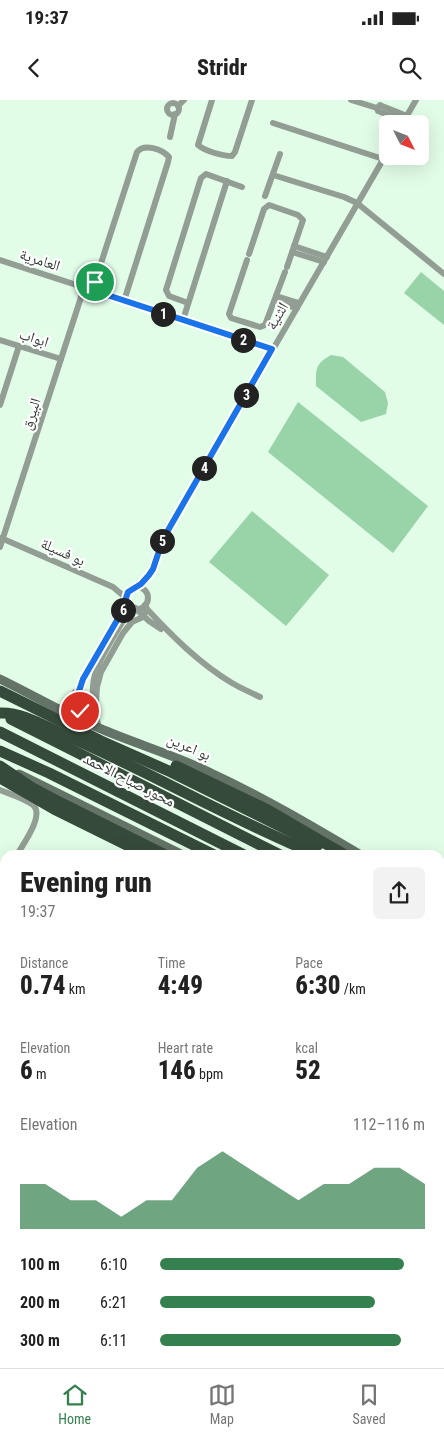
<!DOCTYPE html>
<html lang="en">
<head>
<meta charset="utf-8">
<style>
  body { margin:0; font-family:"Roboto Condensed","Noto Naskh Arabic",sans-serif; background:#f2f2f2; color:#222; height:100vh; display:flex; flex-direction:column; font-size:19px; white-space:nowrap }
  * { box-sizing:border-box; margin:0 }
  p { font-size:16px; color:#767676 }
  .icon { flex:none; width:28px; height:28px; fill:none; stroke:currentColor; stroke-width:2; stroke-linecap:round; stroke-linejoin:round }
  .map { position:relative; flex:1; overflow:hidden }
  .details { position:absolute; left:0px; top:750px; width:445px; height:519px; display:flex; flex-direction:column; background:#fff; border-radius:15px 15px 0 0; box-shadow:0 5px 20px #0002 }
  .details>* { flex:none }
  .needle { width:32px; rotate:132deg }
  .controls { position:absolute; left:379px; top:15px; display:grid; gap:10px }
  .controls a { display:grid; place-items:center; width:50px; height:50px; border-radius:8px; background:#fff; box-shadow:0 5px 20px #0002; font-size:25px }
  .pin { position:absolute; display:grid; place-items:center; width:42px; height:42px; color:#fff; margin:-21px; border:2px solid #fff; border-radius:50%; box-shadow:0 1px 5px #0007 }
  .km { position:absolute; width:25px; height:25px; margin:-12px; border-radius:50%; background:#222; color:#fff; font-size:14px; line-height:25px; text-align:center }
  .round { display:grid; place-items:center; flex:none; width:52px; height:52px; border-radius:8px; background:#f2f2f2 }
  .summary { display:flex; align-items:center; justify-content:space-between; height:85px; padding:0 20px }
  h1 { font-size:28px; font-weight:800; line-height:38px }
  .stats { display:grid; grid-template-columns:repeat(3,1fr); gap:8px; height:85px; padding:5px 20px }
  .stats div { display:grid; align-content:center }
  .stats b { font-size:25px; font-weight:800 }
  .stats small { font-size:14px; font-weight:400 }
  .stats p { font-size:14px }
  .chart { height:140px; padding:10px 20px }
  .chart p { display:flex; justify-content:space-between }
  .chart svg { width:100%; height:90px; margin-top:5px; fill:#34804e; opacity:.7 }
  ul { padding:0 20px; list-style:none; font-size:16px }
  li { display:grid; grid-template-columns:80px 60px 1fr; align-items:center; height:38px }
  li i { height:12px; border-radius:6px; background:#34804e }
  .status { display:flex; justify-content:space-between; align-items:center; height:35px; padding:0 25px; background:#fff; direction:ltr }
  .status svg { height:14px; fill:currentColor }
  header { display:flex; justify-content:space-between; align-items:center; height:65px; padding:0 20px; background:#fff; font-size:22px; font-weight:800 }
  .menu { display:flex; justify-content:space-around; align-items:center; height:70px; border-top:1px solid #e0e0e0; background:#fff; font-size:14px; color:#767676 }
  .menu a { display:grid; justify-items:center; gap:2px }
  .menu .current { color:#34804e }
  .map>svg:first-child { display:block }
</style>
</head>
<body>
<div class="status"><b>19:37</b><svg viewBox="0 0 49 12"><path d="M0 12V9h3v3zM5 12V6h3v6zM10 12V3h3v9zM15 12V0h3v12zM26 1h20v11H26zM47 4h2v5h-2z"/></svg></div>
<header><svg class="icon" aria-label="back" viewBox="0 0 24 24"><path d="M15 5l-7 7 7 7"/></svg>Stridr<svg class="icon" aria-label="search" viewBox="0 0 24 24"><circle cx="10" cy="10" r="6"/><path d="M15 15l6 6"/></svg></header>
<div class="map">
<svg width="444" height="1268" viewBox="0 0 444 1268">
  <rect width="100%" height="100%" fill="#e1fce7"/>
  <g fill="#99d4a8">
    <path d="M421 172 444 191V225L404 193Z"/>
    <path d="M331 255 343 257 385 292 388 303 386 314 361 322 316 286C316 269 315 264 331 255Z"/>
    <path d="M298 302 428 406 393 453 268 352Z"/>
    <path d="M252 411 329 475 286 526 209 462Z"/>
  </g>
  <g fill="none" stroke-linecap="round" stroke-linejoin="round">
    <g stroke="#929d94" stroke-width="6">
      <path d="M212 0 198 45C205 51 222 56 232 56L235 52 252 0"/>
      <path d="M351 0 377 8"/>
      <circle cx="173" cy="9" r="6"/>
      <path d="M178 6 184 0"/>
      <path d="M405 19 416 0"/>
      <path d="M404 21 378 11 377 8 380 5 382 6 407 16"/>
      <path d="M273 23 383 59"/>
      <path d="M170 37 175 14"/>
      <path d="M273 75 344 97 357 103 444 174"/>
      <path d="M265 96 280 54"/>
      <path d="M294 146 327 157"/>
      <path d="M292 152 324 162"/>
      <path d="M249 154 264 109 269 105 272 106 298 115 303 120 287 167"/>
      <path d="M0 160 273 249"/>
      <path d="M247 160 229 214 231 218 260 227 265 225 285 172"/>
      <path d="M92 191 137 52C144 43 162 49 169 57L168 62 124 201"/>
      <path d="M276 196 299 203"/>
      <path d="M274 202 297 208"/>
      <path d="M188 203 169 196 166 190 201 78 206 74 242 87"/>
      <path d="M183 220 227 81"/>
      <path d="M0 240 61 259"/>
      <path d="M0 305 19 246"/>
      <path d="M1 438 113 487 126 498"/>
      <path d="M0 447 84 188"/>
      <path d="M136 487C154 475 154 456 163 439L388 51"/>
      <circle cx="137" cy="498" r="11"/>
      <path d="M135 508 149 521 161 529"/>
      <path d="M147 509C172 536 200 564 232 583 240 588 250 592 260 597"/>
      <path d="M83 579C78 590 68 606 83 612L89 610 96 602 97 587 101 572 123 533 132 522 143 517 147 509 145 505"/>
      <path d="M81 581 127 503"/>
      <path d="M61 611 75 592"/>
      <path d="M99 628C87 586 92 573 114 536 120 526 125 515 135 508"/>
      <path d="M0 690C10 694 24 698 33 705 45 715 23 744 17 755"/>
      <path d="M0 786 5 777"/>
      <path d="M0 1004 5 1008"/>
      <path d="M0 1088 5 1092"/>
      <path d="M0 1135 5 1139"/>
      <path d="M0 1224 5 1228"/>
      <path d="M102 1264 107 1268"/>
      <path d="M207 1264 212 1268"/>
      <path d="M3 1268 7 1264"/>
      <path d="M223 1268 227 1264"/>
    </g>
    <g stroke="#647367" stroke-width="9">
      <path d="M0 579C33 595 65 614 99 628 136 644 175 655 211 673 263 697 312 726 361 755"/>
      <path d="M19 674 183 755"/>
      <path d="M440 858 444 860"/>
      <path d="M440 870 444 871"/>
      <path d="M440 1019 444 1013"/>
      <path d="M440 1035 444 1030"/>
      <path d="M440 1048 444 1043"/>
      <path d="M259 1268 262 1264"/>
      <path d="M272 1268 275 1264"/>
    </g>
    <g stroke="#364a3b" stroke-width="11">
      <path d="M0 591 101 641 171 672 318 745"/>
      <path d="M0 613C23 612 46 627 67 636 152 673 232 720 318 755"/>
      <path d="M11 619 280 755"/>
      <path d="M0 632 244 755"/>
      <path d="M0 651 49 673 214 755"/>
      <path d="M0 678 54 709 147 755"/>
      <path d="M61 703 165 755"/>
      <path d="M440 803 444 804"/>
      <path d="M440 816 444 818"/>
      <path d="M440 831 444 832"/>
      <path d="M440 850 444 851"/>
    </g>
    <g stroke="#364a3b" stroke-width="11">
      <path d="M0 666 31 687 61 703"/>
      <path d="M176 666 266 709 345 755"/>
    </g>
  </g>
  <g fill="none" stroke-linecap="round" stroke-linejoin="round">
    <g stroke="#fff" stroke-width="10">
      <path id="route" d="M80 611 75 603 83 579 127 503 126 498 128 492 141 484 149 475 153 469 163 439 272 249 92 190 95 182"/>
    </g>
    <use href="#route" stroke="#1a73e8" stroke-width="6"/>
  </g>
  <g text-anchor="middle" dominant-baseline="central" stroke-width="4.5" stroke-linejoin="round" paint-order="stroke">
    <g font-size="15" fill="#313c34" stroke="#fff">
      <text transform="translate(40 160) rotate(18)">العامرية</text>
      <text transform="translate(277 216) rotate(-60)">الثنية</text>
      <text transform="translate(34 238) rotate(18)">ابواب</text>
      <text transform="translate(31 314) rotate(-72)">البيرق</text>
      <text transform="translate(63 452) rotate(24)">بو فسيلة</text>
      <text transform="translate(189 647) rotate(23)">بو اعرين</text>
      <text transform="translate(129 680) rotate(27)">محور صباح الاحمد</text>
    </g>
  </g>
</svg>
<div class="controls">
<a><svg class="needle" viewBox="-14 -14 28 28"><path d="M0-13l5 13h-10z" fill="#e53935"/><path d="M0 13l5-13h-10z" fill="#767676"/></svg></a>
</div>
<div class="pin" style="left:95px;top:182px;background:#1e9e55"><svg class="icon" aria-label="arrive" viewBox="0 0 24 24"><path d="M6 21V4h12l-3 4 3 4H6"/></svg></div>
<div class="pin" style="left:80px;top:611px;background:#d93025"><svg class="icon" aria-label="check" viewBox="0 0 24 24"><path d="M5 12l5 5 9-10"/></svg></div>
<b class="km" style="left:163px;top:214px">1</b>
<b class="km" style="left:243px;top:240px">2</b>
<b class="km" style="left:246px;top:295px">3</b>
<b class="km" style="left:204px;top:368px">4</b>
<b class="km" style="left:162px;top:441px">5</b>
<b class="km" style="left:123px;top:510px">6</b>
<section class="details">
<div class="summary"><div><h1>Evening run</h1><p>19:37</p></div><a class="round"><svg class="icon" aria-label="share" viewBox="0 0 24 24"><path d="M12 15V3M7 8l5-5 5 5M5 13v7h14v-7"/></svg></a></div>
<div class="stats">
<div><p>Distance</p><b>0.74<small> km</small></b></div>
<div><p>Time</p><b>4:49</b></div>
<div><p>Pace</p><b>6:30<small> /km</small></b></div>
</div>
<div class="stats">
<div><p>Elevation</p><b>6<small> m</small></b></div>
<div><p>Heart rate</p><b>146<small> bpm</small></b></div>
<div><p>kcal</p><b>52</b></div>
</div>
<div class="chart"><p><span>Elevation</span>112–116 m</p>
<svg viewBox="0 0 160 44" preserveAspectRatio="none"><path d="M0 44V22L10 22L20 30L30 30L40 38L50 30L60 30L70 14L80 6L90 14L100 22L110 30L120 22L130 22L140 14L150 14L160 22V44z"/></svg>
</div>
<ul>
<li><b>100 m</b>6:10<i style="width:92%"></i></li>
<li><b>200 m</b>6:21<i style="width:81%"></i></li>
<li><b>300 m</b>6:11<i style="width:91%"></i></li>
</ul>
</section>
</div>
<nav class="menu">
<a class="current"><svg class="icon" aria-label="home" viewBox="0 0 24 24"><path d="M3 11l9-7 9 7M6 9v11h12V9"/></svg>Home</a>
<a><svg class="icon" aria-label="map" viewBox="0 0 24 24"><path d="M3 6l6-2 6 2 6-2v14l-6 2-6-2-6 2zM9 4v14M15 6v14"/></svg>Map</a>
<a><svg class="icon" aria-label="saved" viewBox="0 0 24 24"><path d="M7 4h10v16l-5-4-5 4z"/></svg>Saved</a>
</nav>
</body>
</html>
